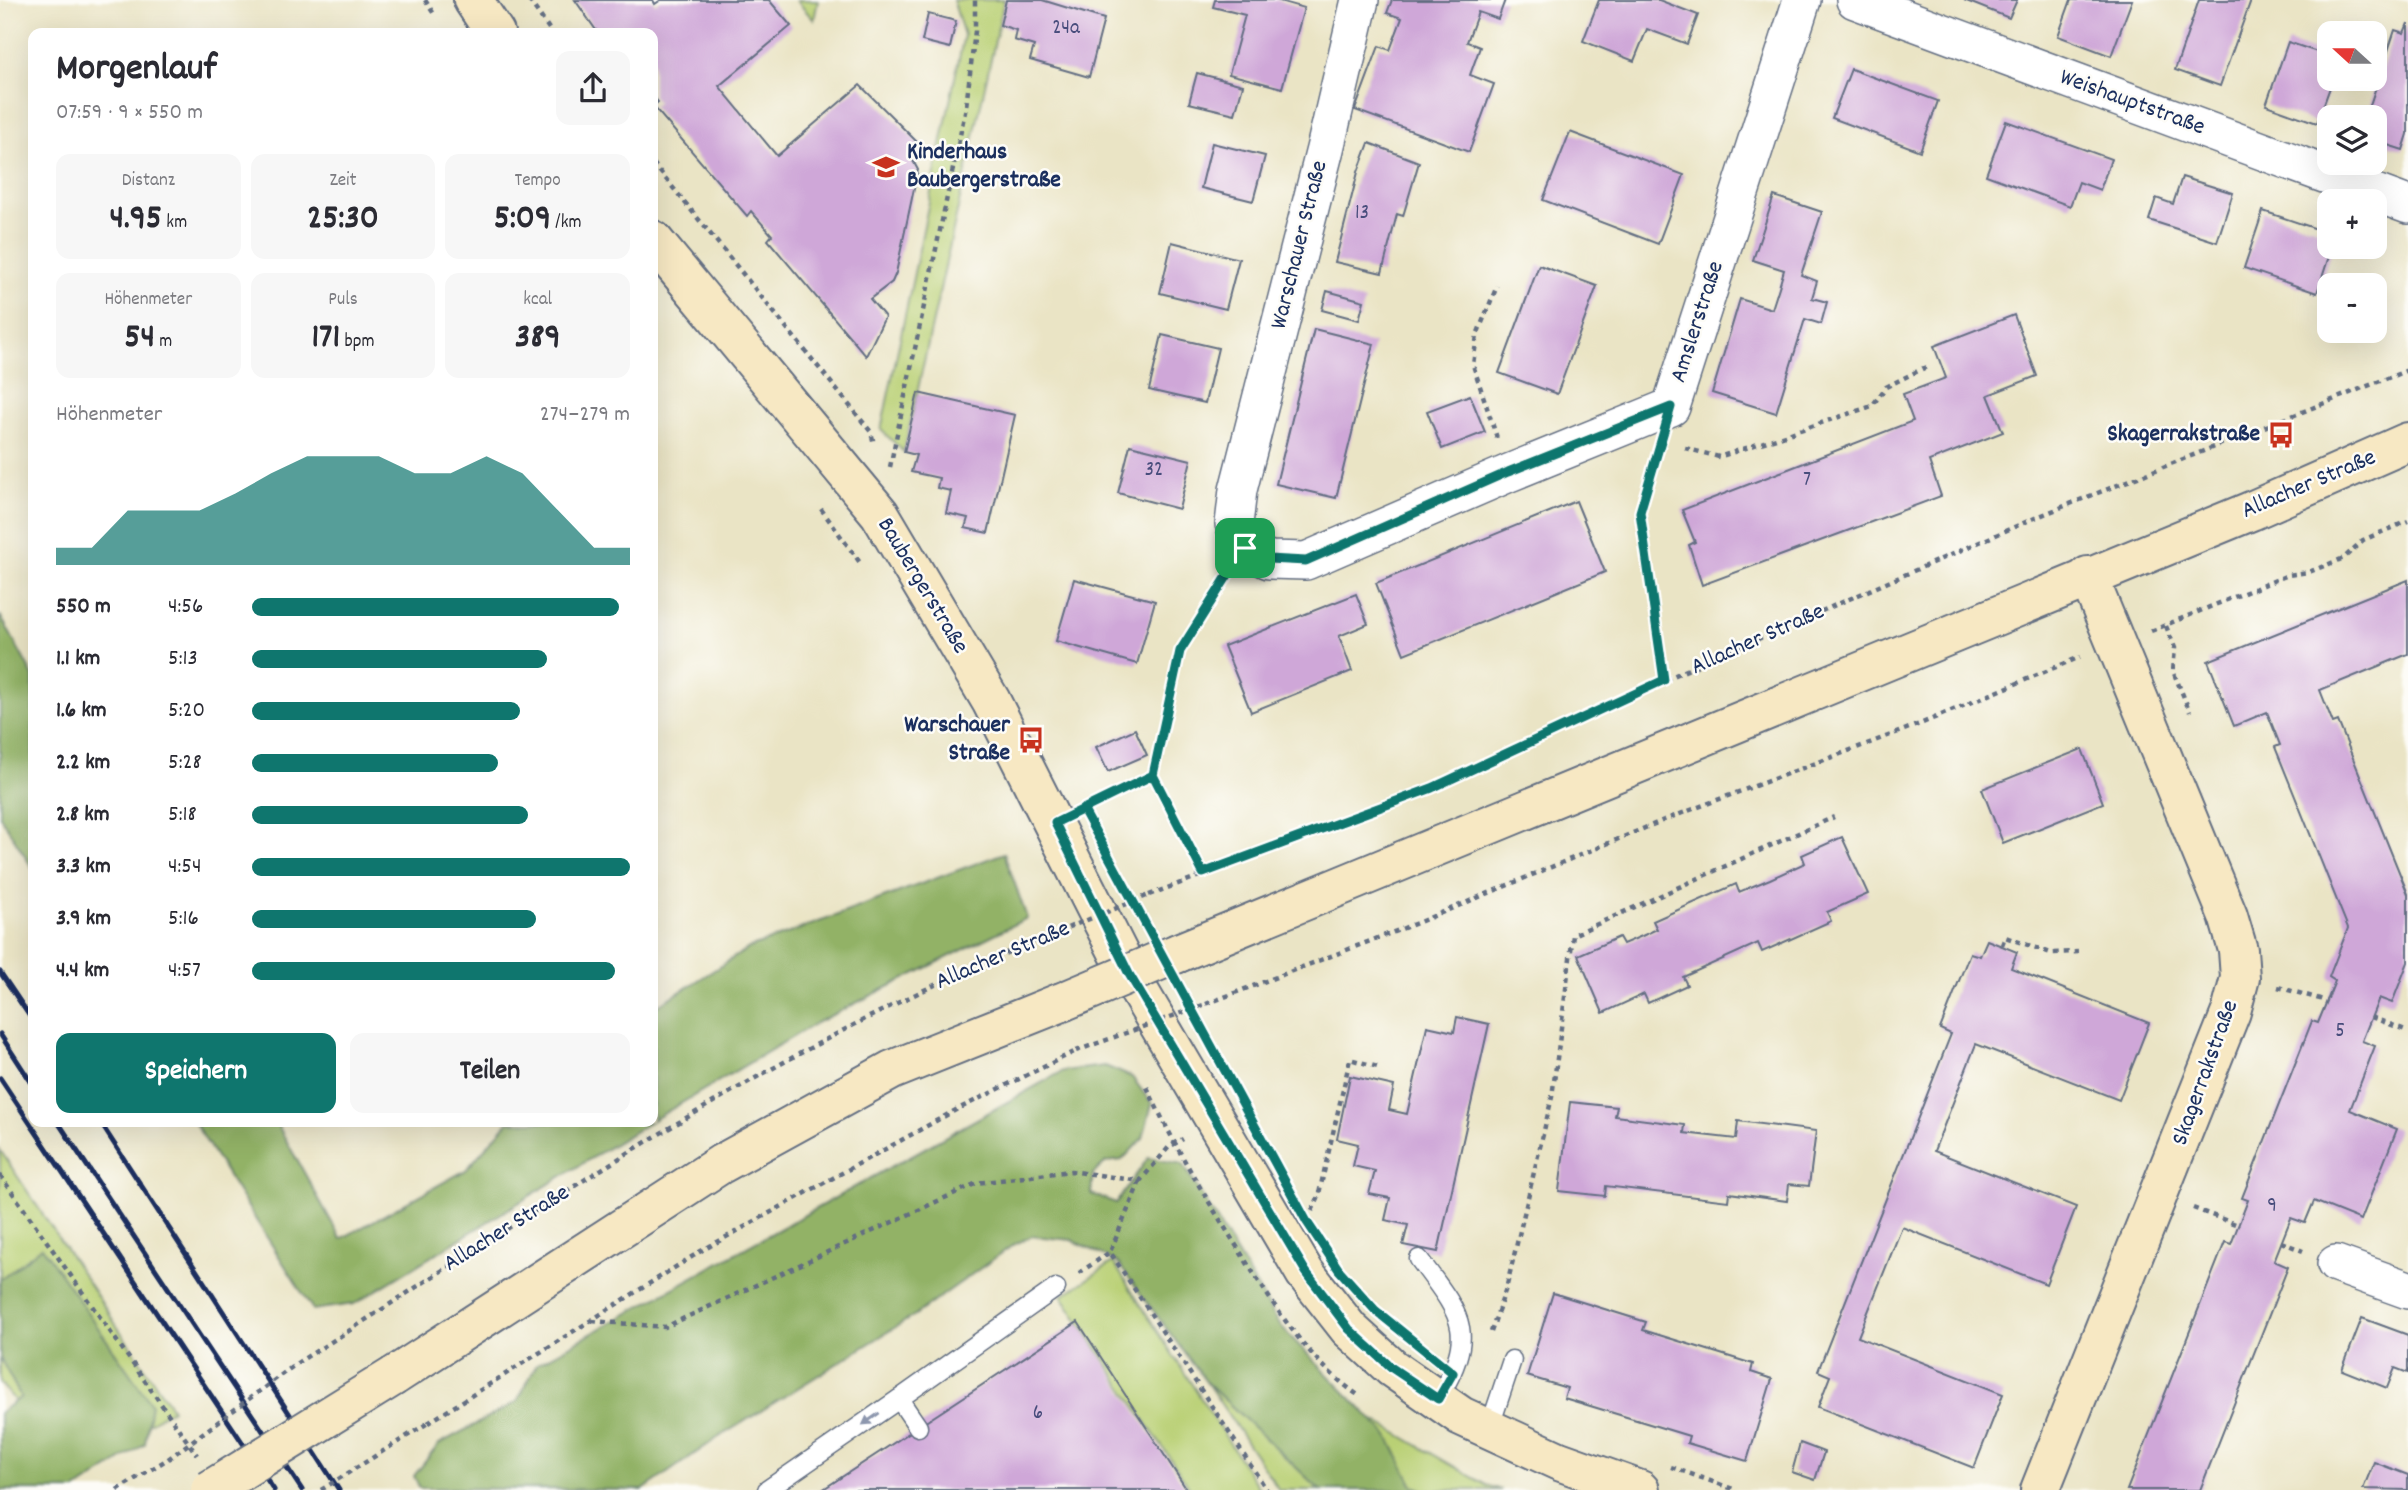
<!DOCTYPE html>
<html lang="de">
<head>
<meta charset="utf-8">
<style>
  body { margin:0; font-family:Dekko,sans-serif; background:#f7f7f7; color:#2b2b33; height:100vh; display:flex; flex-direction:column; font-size:26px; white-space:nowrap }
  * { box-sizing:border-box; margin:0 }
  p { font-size:23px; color:#7c7c81 }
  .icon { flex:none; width:38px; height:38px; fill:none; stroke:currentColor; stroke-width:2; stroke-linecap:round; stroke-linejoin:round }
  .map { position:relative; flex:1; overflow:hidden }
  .details { position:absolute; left:28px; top:28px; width:630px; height:1099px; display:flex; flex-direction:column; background:#fff; border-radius:14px; box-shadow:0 7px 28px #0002 }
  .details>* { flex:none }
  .needle { width:46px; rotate:291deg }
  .fabs { position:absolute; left:2317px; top:21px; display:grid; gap:14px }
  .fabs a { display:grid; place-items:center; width:70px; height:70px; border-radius:14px; background:#fff; box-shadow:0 7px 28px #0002; font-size:35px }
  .pin { position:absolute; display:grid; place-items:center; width:60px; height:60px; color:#fff; margin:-30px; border-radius:14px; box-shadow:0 4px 10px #0006 }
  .round { display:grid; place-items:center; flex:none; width:74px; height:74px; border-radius:14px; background:#f7f7f7 }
  .headline { display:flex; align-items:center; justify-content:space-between; height:119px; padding:0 28px }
  h1 { font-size:38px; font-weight:800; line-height:52px }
  .figures { display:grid; grid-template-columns:repeat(3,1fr); gap:10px; height:119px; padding:7px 28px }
  .figures div { display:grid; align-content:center; border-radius:14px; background:#f7f7f7; text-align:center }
  .figures b { font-size:35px; font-weight:800 }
  .figures small { font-size:19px; font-weight:400 }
  .figures p { font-size:19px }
  .chart { height:196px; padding:14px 28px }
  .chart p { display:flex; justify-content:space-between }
  .chart svg { width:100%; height:126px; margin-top:7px; fill:#0f766e; opacity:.7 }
  .primary-button { display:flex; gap:14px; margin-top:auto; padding:14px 28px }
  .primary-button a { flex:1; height:80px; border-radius:14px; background:#0f766e; color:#fff; font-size:28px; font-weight:800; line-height:80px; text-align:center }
  .primary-button a+a { background:#f7f7f7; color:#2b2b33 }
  ul { padding:0 28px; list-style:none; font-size:23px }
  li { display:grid; grid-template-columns:112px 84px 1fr; align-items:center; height:52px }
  li i { height:18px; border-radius:9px; background:#0f766e }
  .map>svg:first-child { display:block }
</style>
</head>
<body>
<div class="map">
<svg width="2408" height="1490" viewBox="0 0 2408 1490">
  <rect width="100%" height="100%" fill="#fdfcf7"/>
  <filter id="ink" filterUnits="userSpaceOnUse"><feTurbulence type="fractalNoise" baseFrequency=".0143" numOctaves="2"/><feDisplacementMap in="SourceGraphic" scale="14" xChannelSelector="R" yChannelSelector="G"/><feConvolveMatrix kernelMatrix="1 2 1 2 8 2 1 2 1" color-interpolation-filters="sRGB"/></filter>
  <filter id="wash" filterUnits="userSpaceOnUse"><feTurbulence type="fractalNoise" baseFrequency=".00686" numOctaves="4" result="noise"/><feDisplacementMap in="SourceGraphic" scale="28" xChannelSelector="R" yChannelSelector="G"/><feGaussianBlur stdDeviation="1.57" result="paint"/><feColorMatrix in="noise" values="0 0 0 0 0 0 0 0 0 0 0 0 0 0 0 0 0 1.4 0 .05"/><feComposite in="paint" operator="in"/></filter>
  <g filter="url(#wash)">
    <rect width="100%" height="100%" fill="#eae4c5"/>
    <g fill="#b9d075" stroke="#6a806a" stroke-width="2">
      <path d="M796 0H818L814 20Z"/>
      <path d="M953 0H1004L904 452 881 430 964 35Z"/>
      <path d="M0 1150 172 1409 73 1471 0 1383Z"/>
      <path d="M1113 1262 1260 1490H1191L1062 1296Z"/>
      <path d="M1207 1383 1320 1490H1279Z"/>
      <path d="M1369 1417 1486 1485 1501 1490H1423L1413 1487 1388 1436Z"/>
    </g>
    <g fill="#92b266" stroke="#567062" stroke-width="2">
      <path d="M0 615 33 676V869L0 816Z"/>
      <path d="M1004 853 1027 918 818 1022 653 1120V1009L749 948Z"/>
      <path d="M1105 1066 1132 1077 1152 1104 1143 1138 1122 1160 1106 1162 1093 1174 1091 1194 1116 1203 1148 1158 1183 1164 1281 1327 1388 1436 1413 1486 1423 1490H1320L1207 1383 1117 1262 1072 1240 1032 1236 1013 1245 915 1315 716 1439 643 1490 419 1488 414 1476 439 1444 517 1402 537 1364 1063 1071Z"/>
      <path d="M194 1122H276L341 1239 466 1170 508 1122H650L354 1304 313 1310Z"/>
      <path d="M42 1247 151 1404 145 1444 76 1490H0V1412L21 1397 0 1358V1280Z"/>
    </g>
    <g id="blocks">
      <g fill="#cfa7d8">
        <path d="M575 0H653L655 4 661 0H769L791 26 719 86 777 156 860 85 924 149 912 159 918 170 896 273 892 282 870 299 885 317 866 356 768 240 772 235 751 211 747 216 653 106 658 102 653 96V33H598Z"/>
        <path d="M1006 0H1042L1104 19 1089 77 1030 60 1034 46 1014 40 1016 30 1000 25Z"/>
        <path d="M1215 0H1276L1304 8 1282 88 1229 74 1245 15 1213 7Z"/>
        <path d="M1392 0H1505L1498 19 1478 12 1467 42 1480 47 1470 75 1494 84 1469 152 1355 110 1379 46 1390 50 1402 18 1387 13Z"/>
        <path d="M1599 0H1659L1698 15 1687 44 1647 29 1634 61 1583 41Z"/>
        <path d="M1964 0H2017L2009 18Z"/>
        <path d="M2071 0H2132L2111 56 2058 36Z"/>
        <path d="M2199 0H2251L2220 86 2175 70Z"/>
        <path d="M928 14 956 21 950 48 922 41Z"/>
        <path d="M2408 23V134L2403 150 2375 141V117H2366L2395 30 2404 33Z"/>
        <path d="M2288 42 2329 56V79H2333L2317 123 2266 105Z"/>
        <path d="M1851 69 1938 101 1920 151 1832 118Z"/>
        <path d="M1197 73 1243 85 1235 114 1189 103Z"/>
        <path d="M2006 121 2111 159 2100 190 2079 182 2070 206 1986 175Z"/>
        <path d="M1570 132 1684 175 1658 244 1543 200Z"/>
        <path d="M1212 143 1265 156 1253 201 1201 188Z"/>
        <path d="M1369 143 1419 162 1403 216 1397 214 1382 273 1335 262 1358 172Z"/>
        <path d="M2182 177 2233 193 2217 242 2149 220 2156 198 2173 204Z"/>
        <path d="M1774 196 1822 212 1801 275 1817 281 1812 298 1827 302 1821 324 1805 319 1776 413 1712 393 1740 299 1772 309 1779 287 1784 270 1753 260Z"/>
        <path d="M2263 211 2329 233V247H2332L2317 293 2244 268Z"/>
        <path d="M1172 242 1239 259 1226 309 1160 293Z"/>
        <path d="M1539 265 1597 286 1557 394 1499 373Z"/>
        <path d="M1327 291 1364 301 1359 320 1322 310Z"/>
        <path d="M2014 315 2037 376 1988 395 2003 432 1929 461 1941 496 1702 585 1689 545 1695 542 1682 510 1913 421 1903 394 1946 378 1934 346Z"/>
        <path d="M1314 329 1374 344 1336 498 1276 484Z"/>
        <path d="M1162 335 1218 348 1205 403 1149 390Z"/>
        <path d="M918 393 1015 415 988 533 965 528 968 518 946 513 951 491 937 488 939 478 911 472 916 455 904 452Z"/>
        <path d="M1470 395 1485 432 1442 449 1427 411Z"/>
        <path d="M1130 445 1191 460 1179 509 1118 493Z"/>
        <path d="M1576 501 1605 572 1404 654 1376 583Z"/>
        <path d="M1074 579 1155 601 1137 664 1056 641Z"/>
        <path d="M2408 580V654L2320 690 2333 723 2338 721 2408 894V962L2392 1003 2379 998 2362 1041 2375 1046 2350 1110 2397 1129 2361 1220 2314 1201 2305 1223 2291 1218 2274 1261 2288 1267 2200 1490H2127L2225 1242 2231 1244 2248 1200 2242 1198 2312 1021 2318 1023 2327 1001 2335 981 2329 977 2348 928 2275 747 2280 745 2267 712 2234 726 2208 661Z"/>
        <path d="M1356 594 1368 624 1339 636 1352 671 1251 712 1224 646Z"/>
        <path d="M1135 729 1147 755 1108 772 1096 747Z"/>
        <path d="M2082 749 2103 803 2003 843 1982 789Z"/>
        <path d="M1842 837 1868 894 1827 912 1831 921 1762 952 1758 943 1683 977 1687 985 1648 1003 1644 994 1603 1013 1578 955 1619 937 1623 944 1642 936 1657 929 1653 921 1736 884 1739 892 1770 879 1805 863 1802 855Z"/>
        <path d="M1987 940 2017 952 2011 968 2149 1023 2119 1100 1976 1044 1934 1151 2076 1207 2046 1284 1902 1227 1858 1337 2003 1394 1974 1468 1818 1407 1830 1376 1818 1371 1951 1034 1940 1029 1970 953 1980 956Z"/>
        <path d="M1457 1017 1489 1024 1438 1252 1403 1245 1408 1225 1385 1220 1390 1198 1369 1194 1375 1171 1353 1166 1358 1144 1337 1139 1350 1076 1394 1086 1389 1110 1407 1114 1427 1026 1454 1032Z"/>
        <path d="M1570 1102 1617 1107 1615 1116 1685 1125 1684 1133 1736 1139 1738 1121 1816 1131 1809 1186 1789 1184 1787 1201 1729 1193 1728 1201 1606 1186 1605 1196 1559 1191Z"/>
        <path d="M1553 1293 1646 1322 1643 1330 1753 1364 1751 1372 1772 1379 1747 1461 1687 1443 1689 1436 1564 1398 1567 1388 1527 1376Z"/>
        <path d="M2362 1318 2408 1335V1373L2395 1368 2387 1388 2342 1370Z"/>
        <path d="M1078 1322 1187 1490H822Z"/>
        <path d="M1800 1443 1824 1452 1815 1480 1792 1472Z"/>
        <path d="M2374 1462 2408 1475V1490L2363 1489Z"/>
      </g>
    </g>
  </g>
  <g filter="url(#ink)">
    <use href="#blocks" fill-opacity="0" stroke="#636e82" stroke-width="2"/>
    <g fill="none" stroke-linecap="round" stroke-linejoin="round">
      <g stroke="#636e82" stroke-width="21">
        <g id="lane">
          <path d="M1419 1259C1463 1318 1477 1331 1438 1399"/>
          <path d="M899 1399 1056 1288"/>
          <path d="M1489 1429 1512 1360"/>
          <path d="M767 1490 899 1399 918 1427"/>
        </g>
      </g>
      <g stroke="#636e82" stroke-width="40">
        <g id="street">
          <path d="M1360 0 1325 149 1238 490 1234 524 1245 548 1269 560 1306 561 1509 473 1671 407 1802 0"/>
          <path d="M1855 0 2408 205"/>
          <path d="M2336 1264 2408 1290"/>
        </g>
      </g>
      <g stroke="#636e82" stroke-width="42">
        <g id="secondary">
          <path d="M473 0 495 33"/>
          <path d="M653 240 880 514 991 701 1129 974 1305 1273 1349 1329 1392 1368 1461 1416 1559 1461 1640 1490"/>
          <path d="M1178 953 2251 511 2408 442"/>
          <path d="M394 1376 721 1164 892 1070 1062 1002"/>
          <path d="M2040 1490 2231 1012 2240 978 2238 950 2228 916 2088 576"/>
        </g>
      </g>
      <g stroke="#636e82" stroke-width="4.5" stroke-dasharray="5 5" stroke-linecap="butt">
        <path d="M425 0 434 14"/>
        <path d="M529 0 552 33"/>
        <path d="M653 163 871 432 874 444"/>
        <path d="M1497 438 1473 365 1477 335 1497 286"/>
        <path d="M1685 448 1719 457 1872 406 1886 387 1928 366"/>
        <path d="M1657 455 1640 512 1664 680"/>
        <path d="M890 467 966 107 975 31V0"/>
        <path d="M821 509 861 564"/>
        <path d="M2166 626 2175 648 2173 671 2190 712"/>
        <path d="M2151 631 2288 575 2309 572 2344 558 2363 540 2408 521"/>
        <path d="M1153 775 1203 873"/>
        <path d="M1088 807 1153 775 1180 651 1226 578"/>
        <path d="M1149 895 1432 788 1664 680 2037 517 2408 370"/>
        <path d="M2002 945 2005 937 2051 953 2078 952"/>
        <path d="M2278 987 2327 1001"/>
        <path d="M1206 1004 1417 923 1664 820 1920 724 2080 657"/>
        <path d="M2371 1017 2408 1031"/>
        <path d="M1147 1087C1173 1144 1205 1197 1239 1250 1272 1303 1308 1362 1361 1397"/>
        <path d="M0 1175 197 1455"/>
        <path d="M1140 1181 1110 1252 1267 1490"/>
        <path d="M2193 1208 2238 1225"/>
        <path d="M1312 1211 1318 1198 1350 1059 1381 1068"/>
        <path d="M2281 1242 2303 1251"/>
        <path d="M1079 1273 1110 1252"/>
        <path d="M592 1321 665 1327 977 1183 1071 1171 1140 1181 1169 1147 1183 1139"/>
        <path d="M347 1332C570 1188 793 1039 1040 939"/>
        <path d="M1491 1332 1507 1285 1552 1097 1573 935 1834 817"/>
        <path d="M428 1423 701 1251 954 1111 1076 1051"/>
        <path d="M1671 1467 1736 1490"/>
        <path d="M117 1490 168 1459"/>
      </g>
      <use href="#lane" stroke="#fff" stroke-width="18"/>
      <use href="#street" stroke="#fff" stroke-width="37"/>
      <use href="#secondary" stroke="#f7e8c3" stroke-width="38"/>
      <g stroke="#1b2f5e" stroke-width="5">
        <path d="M0 972 33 1021"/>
        <path d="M0 1034 33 1085"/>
        <path d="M0 1078 274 1490"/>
        <path d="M58 1122 302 1490"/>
        <path d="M100 1122 339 1490"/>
      </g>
      <g stroke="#636e82" stroke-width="42" stroke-linecap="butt">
        <g id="secondary-bridge">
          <path d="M1062 1002 1178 953"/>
          <path d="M210 1490 394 1376"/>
        </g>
      </g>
      <g stroke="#636e82" stroke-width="4.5" stroke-dasharray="5 5" stroke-linecap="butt">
        <path d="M1040 939 1149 895"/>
        <path d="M1076 1051 1206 1004"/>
        <path d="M168 1459 300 1361 347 1332"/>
        <path d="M321 1490 428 1423"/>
      </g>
      <use href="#secondary-bridge" stroke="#f7e8c3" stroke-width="38"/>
    </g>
    <defs><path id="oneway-solid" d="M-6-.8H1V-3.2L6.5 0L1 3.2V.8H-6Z" transform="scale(1.75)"/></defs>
    <use fill="#8d97ae" href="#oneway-solid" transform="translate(871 1419) rotate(145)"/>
  </g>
  <g fill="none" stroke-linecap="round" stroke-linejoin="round" filter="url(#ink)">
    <g stroke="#fff" stroke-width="14">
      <path id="route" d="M1245 548 1180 651 1153 775 1055 823 1129 974 1306 1272 1349 1329 1392 1368 1438 1399 1453 1373 1375 1310 1339 1270 1307 1222 1083 809 1153 775 1203 873 1432 788 1664 680 1640 512 1671 407 1508 472 1306 561 1269 559 1245 548"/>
    </g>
    <use href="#route" stroke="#0f766e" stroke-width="9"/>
  </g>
  <defs>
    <g id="school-bare" transform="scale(2.1)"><path d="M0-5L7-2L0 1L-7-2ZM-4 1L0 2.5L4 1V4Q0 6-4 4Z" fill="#c8321e" stroke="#fdfcf7" stroke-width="2.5" paint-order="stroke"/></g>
    <g id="bus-bare" transform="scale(2.1)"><path d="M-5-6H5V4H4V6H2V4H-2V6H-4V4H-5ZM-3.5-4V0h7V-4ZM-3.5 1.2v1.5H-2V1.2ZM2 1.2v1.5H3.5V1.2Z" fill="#c8321e" stroke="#fdfcf7" stroke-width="2.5" paint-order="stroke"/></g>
  </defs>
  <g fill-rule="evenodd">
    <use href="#school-bare" x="886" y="167"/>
    <use href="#bus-bare" x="2281" y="435"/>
    <use href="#bus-bare" x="1031" y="740"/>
  </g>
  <g text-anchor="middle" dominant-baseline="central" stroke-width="5" stroke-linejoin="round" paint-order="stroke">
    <g font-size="21" fill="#484d7c">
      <text x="1066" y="29">24a</text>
      <text x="1362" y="214">13</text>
      <text x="1154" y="471">32</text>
      <text x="1807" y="481">7</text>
      <text x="2340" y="1032">5</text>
      <text x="2272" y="1207">9</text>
      <text x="1038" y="1414">6</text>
    </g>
    <g font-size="24" fill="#1b2f5e" stroke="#fdfcf7">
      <text transform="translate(2132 103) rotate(20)">Weishauptstraße</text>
      <text transform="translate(1300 245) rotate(-76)">Warschauer Straße</text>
      <text transform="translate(1698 322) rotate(-72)">Amslerstraße</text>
      <text transform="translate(2309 485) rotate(-23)">Allacher Straße</text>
      <text transform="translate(922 586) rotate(59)">Baubergerstraße</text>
      <text transform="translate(1758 640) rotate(-24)">Allacher Straße</text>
      <text transform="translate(1003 956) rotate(-23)">Allacher Straße</text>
      <text transform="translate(2206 1073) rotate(-70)">Skagerrakstraße</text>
      <text transform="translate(507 1229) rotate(-32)">Allacher Straße</text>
    </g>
    <g font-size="24" font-weight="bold" fill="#1b2f5e" stroke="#fdfcf7" text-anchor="end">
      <text x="907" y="153" text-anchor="start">Kinderhaus<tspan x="907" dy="28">Baubergerstraße</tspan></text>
      <text x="2260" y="435">Skagerrakstraße</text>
      <text x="1010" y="726">Warschauer<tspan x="1010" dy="28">Straße</tspan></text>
    </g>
  </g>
</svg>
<div class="fabs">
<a><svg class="needle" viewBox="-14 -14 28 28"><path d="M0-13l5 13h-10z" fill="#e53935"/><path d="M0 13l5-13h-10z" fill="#7c7c81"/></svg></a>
<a><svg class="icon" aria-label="layers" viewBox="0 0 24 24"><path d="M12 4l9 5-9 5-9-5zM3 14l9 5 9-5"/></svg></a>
<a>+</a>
<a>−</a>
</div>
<div class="pin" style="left:1245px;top:548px;background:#1e9e55"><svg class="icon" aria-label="arrive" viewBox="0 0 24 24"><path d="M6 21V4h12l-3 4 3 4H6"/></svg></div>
<section class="details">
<div class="headline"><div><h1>Morgenlauf</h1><p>07:59 · 9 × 550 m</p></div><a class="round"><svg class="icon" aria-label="share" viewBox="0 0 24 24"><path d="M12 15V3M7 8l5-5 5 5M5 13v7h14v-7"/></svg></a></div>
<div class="figures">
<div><p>Distanz</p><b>4.95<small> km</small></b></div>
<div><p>Zeit</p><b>25:30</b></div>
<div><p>Tempo</p><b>5:09<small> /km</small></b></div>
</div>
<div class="figures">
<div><p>Höhenmeter</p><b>54<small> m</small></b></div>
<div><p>Puls</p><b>171<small> bpm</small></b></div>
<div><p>kcal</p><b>389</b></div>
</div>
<div class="chart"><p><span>Höhenmeter</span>274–279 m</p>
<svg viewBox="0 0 160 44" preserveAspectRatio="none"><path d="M0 44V38L10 38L20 25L30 25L40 25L50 19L60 12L70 6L80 6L90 6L100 12L110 12L120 6L130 12L140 25L150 38L160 38V44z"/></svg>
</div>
<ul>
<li><b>550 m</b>4:56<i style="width:97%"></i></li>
<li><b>1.1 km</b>5:13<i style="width:78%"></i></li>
<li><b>1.6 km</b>5:20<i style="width:71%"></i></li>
<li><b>2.2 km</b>5:28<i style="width:65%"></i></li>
<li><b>2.8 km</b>5:18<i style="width:73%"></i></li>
<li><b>3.3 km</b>4:54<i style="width:100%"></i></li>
<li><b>3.9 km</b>5:16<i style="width:75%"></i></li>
<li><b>4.4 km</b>4:57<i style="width:96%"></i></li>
</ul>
<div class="primary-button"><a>Speichern</a><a>Teilen</a></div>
</section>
</div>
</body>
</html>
